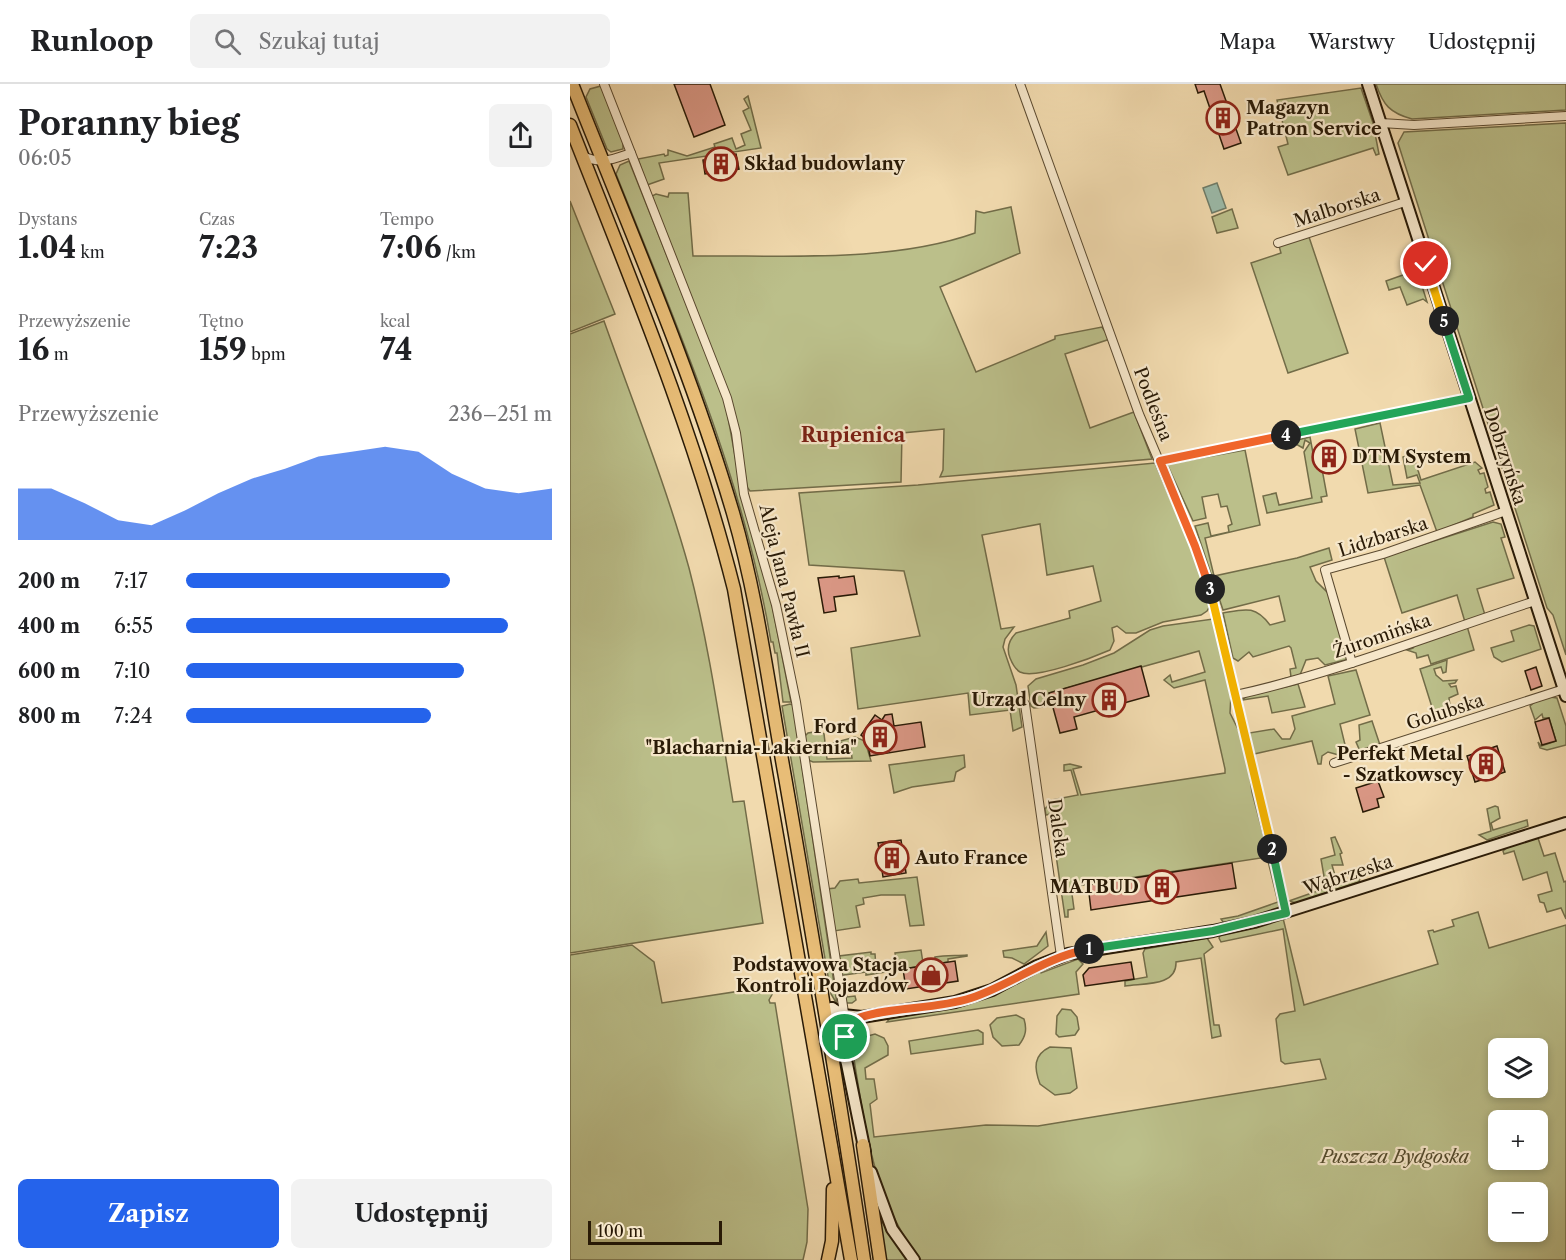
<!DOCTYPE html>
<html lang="pl">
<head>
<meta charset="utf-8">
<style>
  body { margin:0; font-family:"Libre Caslon Text",serif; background:#f2f2f2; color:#202124; height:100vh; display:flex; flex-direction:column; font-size:22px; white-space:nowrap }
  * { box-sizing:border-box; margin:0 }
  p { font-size:20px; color:#757577 }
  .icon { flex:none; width:33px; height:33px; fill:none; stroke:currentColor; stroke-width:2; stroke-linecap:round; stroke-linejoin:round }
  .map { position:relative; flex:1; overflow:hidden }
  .side { display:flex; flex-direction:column; background:#fff; width:570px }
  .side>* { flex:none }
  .tools { position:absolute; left:918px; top:954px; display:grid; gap:12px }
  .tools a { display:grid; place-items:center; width:60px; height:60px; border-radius:9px; background:#fff; box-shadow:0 3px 9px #0003; font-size:30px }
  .scale { position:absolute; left:18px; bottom:15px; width:134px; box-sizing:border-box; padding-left:6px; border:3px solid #291a06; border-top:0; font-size:16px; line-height:21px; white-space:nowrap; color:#291a06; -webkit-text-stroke:4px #f6e7ca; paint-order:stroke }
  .pin { position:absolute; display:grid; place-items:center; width:51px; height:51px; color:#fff; margin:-26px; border:3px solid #fff; border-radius:50%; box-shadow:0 2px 6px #0007 }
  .km { position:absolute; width:30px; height:30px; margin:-15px; border-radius:50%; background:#222; color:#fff; font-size:16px; line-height:30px; text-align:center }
  .round { display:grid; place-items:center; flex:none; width:63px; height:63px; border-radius:9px; background:#f2f2f2 }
  .summary { display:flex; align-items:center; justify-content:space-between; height:102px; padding:0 18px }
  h1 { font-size:33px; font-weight:700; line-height:45px }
  .figures { display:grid; grid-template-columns:repeat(3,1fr); gap:9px; height:102px; padding:6px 18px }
  .figures div { display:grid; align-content:center }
  .figures b { font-size:30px; font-weight:700 }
  .figures small { font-size:16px; font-weight:400 }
  .figures p { font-size:16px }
  .chart { height:168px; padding:12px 18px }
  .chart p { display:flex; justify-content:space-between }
  .chart svg { width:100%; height:108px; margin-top:6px; fill:#2563eb; opacity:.7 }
  .cta { display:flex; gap:12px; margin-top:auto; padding:12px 18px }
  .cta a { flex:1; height:69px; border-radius:9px; background:#2563eb; color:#fff; font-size:24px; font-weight:700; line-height:69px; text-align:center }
  .cta a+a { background:#f2f2f2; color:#202124 }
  ul { padding:0 18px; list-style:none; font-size:20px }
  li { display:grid; grid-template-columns:96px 72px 1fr; align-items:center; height:45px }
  li i { height:15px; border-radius:8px; background:#2563eb }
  header { display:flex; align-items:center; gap:36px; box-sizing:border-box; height:84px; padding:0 30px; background:#fff; border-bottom:2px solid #e0e0e0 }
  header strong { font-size:28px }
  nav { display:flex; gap:33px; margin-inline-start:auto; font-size:21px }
  .search { width:420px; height:54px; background:#f2f2f2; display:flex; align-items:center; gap:15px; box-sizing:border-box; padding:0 21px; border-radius:9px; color:#757577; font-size:22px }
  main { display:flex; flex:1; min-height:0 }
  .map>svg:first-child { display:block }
</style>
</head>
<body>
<header>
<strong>Runloop</strong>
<div class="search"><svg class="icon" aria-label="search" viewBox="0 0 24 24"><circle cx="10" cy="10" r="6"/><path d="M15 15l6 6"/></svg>Szukaj tutaj</div>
<nav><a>Mapa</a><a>Warstwy</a><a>Udostępnij</a></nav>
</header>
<main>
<section class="side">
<div class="summary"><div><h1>Poranny bieg</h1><p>06:05</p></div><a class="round"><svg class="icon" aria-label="share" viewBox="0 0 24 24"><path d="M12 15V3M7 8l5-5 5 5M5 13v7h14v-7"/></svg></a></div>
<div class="figures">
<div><p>Dystans</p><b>1.04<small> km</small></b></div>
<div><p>Czas</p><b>7:23</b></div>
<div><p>Tempo</p><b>7:06<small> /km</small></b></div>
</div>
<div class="figures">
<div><p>Przewyższenie</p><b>16<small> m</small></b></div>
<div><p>Tętno</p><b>159<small> bpm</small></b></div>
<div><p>kcal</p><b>74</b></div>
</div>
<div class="chart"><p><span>Przewyższenie</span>236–251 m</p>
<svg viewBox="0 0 160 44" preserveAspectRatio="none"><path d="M0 44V23L10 23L20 29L30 36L40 38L50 32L60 25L70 19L80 15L90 10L100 8L110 6L120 8L130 17L140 23L150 25L160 23V44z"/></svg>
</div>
<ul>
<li><b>200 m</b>7:17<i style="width:72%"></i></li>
<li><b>400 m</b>6:55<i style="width:88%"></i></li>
<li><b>600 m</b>7:10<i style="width:76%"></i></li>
<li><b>800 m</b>7:24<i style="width:67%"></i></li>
</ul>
<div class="cta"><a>Zapisz</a><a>Udostępnij</a></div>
</section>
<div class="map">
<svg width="996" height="1176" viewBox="0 0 996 1176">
  <rect width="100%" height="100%" fill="#f1daae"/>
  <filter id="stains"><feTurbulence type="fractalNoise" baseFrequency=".00333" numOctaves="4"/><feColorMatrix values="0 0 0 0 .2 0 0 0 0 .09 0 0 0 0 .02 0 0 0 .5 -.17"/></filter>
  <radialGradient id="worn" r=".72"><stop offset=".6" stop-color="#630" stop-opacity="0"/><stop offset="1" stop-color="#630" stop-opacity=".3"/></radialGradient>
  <g fill="#bbbf8a" stroke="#726c48" stroke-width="1.5" fill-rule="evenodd">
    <path d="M806 0H996V26L842 35C820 29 813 21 806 0Z"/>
    <path d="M31 2 53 58V65L41 68 37 65 16 13 20 5Z"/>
    <path d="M791 4 803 39 809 70 806 71 803 64 718 91 708 63 718 60 707 16Z"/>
    <path d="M178 12 191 64 89 79 94 95 77 101 68 75 94 70 95 72 98 71V66L117 72 145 63 144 60 162 54 166 65 175 61 171 50 181 46 173 27 179 24 174 15Z"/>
    <path d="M996 39V571L983 531 977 524 828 59 834 48Z"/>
    <path d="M59 77 155 317 174 421 198 500 221 618H213L207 569H205L203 558H201C174 395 107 242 46 90L50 81Z"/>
    <path d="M99 109H118L123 172C212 171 321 179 405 149L406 127 414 129 441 123 450 169 370 203 406 288 485 255V252L532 243 540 255 495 270 520 344 564 328 582 375 370 393 373 386 374 345 332 349 331 398 180 407 177 403 169 348 82 112 86 110 98 113Z"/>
    <path d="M0 117 45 230 0 248Z"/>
    <path d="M662 125 668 144 647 149 642 133Z"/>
    <path d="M736 153H739L778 269 718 289 681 179 711 169 709 162Z"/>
    <path d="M847 186 857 218 853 215 837 221 830 203 819 206 816 197Z"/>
    <path d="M34 237C63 319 96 401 119 484 139 561 150 640 163 718L174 717 193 839 0 869V250Z"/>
    <path d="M810 339 823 401 850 399 847 391 837 394 833 373 843 370 851 396 905 378 912 384 908 386 910 390 914 389 918 403 915 405 916 409 920 408 924 421 903 430V433L867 448 850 401 798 409 785 345Z"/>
    <path d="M740 353 743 369H746L748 385H752L757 412 751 413 752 418 697 429 693 412 706 409 709 421 742 414 734 368 740 359 735 356 733 364 726 360 717 362 715 359Z"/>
    <path d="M675 366 690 441 635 454 644 492 727 474 759 464 762 476 740 483 746 497 758 509 779 575 755 581 748 574 736 576 730 591 714 597 713 595 721 593 720 585 726 584 721 564 719 562 683 573 679 568 668 577 663 574 653 529C675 525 685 521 700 541L715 537 709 512 653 526 625 442 638 439 641 452 659 448 658 442 662 440 657 422 651 423 648 410 632 413 636 434 623 437 597 380Z"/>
    <path d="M585 379 633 491 641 520 637 527 631 531 593 538 566 549H556L547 542 542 544 544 557 540 566C524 573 465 596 450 588 445 585 442 579 440 574 436 564 439 556 446 549L500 534 499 527 531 517 523 482 477 491 470 440 412 451 431 545 444 543 435 555 433 563 446 601 452 643 443 647 440 626 400 631 398 609 288 625 281 564 350 552 334 487 239 481 229 409 348 401Z"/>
    <path d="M923 438 931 440 935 453 931 454 944 494 907 505 915 531 895 538 887 511 832 529 814 473Z"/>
    <path d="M643 535 661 609 660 629 671 651 677 672 682 708 710 813 709 823 706 827 655 841 651 835 668 832 708 818 697 773 501 803 504 825 498 826V833H495L480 730 476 731 475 725 482 716 508 711 501 686 494 687V681L500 680 512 683 503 685 511 711 655 689V685L635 596 604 604 594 596 600 591 602 598 635 588 629 567 479 609 481 615 472 618 473 623 464 624 461 622 458 602 466 595 513 581 544 569 580 546 593 542Z"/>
    <path d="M959 541 964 542 971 565 932 578 924 573 921 564 944 557 941 547Z"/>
    <path d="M897 542 904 566 861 580 858 571 847 574 846 569 837 566 843 564 847 558Z"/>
    <path d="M877 576 876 588 873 589 871 583 864 585 866 591 873 597 887 596 885 599 879 600 881 603 886 602 888 610 879 614 880 622 870 625 873 634 866 636 850 585Z"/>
    <path d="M786 586 800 631 770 640 777 669 776 673 758 668 752 672 751 680H748L742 657 684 670 679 649 704 645 712 655H720L725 645 722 632 765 620 758 592Z"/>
    <path d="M728 600 735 623 702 629 698 612 672 616 677 612Z"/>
    <path d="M980 613 987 614 996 642V661L977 666 970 664 968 658 971 662 986 657 979 634H973L972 630 965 636 960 622 965 618Z"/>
    <path d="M220 620 223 621 267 920 261 910 212 622Z"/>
    <path d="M802 637 810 661 790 667 786 658 790 656 789 641Z"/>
    <path d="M250 647 254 650 257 675 282 674 280 659H263L285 653 295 657 301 677 243 678 238 676 234 653 238 649Z"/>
    <path d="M394 671 395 683 386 688 384 697 342 703 324 709 319 681Z"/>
    <path d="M925 722 928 723 930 734 921 739 923 746 957 736 958 742 917 756 909 751 921 747 917 725Z"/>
    <path d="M765 753 772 769 770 770 773 781H762L766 795 774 793 776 798 790 794 789 798 726 819 719 817 756 804 751 775 765 771 761 754Z"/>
    <path d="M968 754 974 772 985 769 994 798 996 797V835L991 824 977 828 974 819 970 818 968 811 982 807 977 788 953 796 944 767 934 770 933 767 938 763Z"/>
    <path d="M347 793 354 841 340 842 335 811H311L293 814 294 820 286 822 290 843 264 847 257 805 265 804 270 797 288 795 289 799Z"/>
    <path d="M908 828 919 864 996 841V1176H351C300 1113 295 1036 281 958L294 957V953L305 950 314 954 318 962V971L295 984 296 995H304L307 1015 300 1020 304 1053 416 1041 468 1042 756 995 750 975 715 980 711 977 706 935 710 930 725 927 713 845 651 858 649 854 651 850 713 834 734 921 868 880 858 847 863 846 864 848 884 842 882 836ZM928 964H968V1004H928ZM928 1036H968V1076H928ZM928 1108H968V1148H928Z"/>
    <path d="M476 848 478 862 454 880 442 874 434 873 433 867 467 862Z"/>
    <path d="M637 854 643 863 634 870 644 941H649L651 952 642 954 631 874 606 878C607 903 573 899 555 902V897L577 893 573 869 575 865Z"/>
    <path d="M62 861 84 878 92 919 203 902 204 907 199 916 200 919H205L238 1125 237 1158 233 1176H0V871Z"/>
    <path d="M351 866 353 879 365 877V873C376 871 387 872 397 871V872L378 875V878L296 891V888L274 891 277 913 285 912 286 916 282 919H276L268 884 271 881 269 872 301 868V870H305L306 882 326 879 325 869Z"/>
    <path d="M508 875 513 880 506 888 509 910 317 938 320 934 394 922 425 910 469 887 471 889Z"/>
    <path d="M492 925 501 926 507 933 509 945 505 951 489 953 486 950 487 932Z"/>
    <path d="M446 931 454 935C457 945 456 952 449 961L432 962 423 953 420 941 427 934Z"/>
    <path d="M408 946 413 949V960L341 970 339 957Z"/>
    <path d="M480 963 501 964 507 1004 500 1009 485 1011 470 1000C464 984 463 971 480 963Z"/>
    <path d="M309 1134 339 1176H316Z"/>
  </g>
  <path fill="#9bbbaa" stroke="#6d7b68" stroke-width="1.5" d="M647 99 656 124 642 129 633 104Z"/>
  <g fill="#db9886" stroke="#291a06" stroke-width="1.5">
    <path d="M104 0H140L155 41 124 53Z"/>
    <path d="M625 0H650L671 59 654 65 634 7 628 9Z"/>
    <path d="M166 70 169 85 135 90 133 76Z"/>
    <path d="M767 365 770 377 751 381 749 368Z"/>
    <path d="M269 492V494L284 492 287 510 264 513 266 527 254 529 248 494Z"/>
    <path d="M571 582 579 612 504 633 507 645 490 649 479 609Z"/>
    <path d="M966 583 972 602 961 606 955 587Z"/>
    <path d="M322 630 324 642 351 638 355 663 300 672 297 656 291 651 305 631 312 636 315 631Z"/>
    <path d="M979 634 986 657 972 661 965 638Z"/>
    <path d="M927 662 935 688 905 698 897 672Z"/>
    <path d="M808 697 814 713 807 715 809 723 793 728 786 704Z"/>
    <path d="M331 756 336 789 313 793 308 759Z"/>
    <path d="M662 779 666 804 521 826 518 801Z"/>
    <path d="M385 877 388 897 336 905 333 885Z"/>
    <path d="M561 878 564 895 515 902 513 891 519 884Z"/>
  </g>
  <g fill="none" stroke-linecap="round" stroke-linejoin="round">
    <g stroke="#5b4a30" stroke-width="10">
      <g id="street">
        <path d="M34 0 157 314 166 349 174 410 206 521 226 618 277 948"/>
        <path d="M450 0 569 330 621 452 642 510 716 829"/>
        <path d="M811 39 844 41 996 32"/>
        <path d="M13 72C31 81 43 75 61 69"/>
        <path d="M708 159 835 118"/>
        <path d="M590 377 899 314"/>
        <path d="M782 579 755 486 813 470 936 427"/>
        <path d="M666 611C769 588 866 549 965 517"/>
        <path d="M455 620 491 872"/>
        <path d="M764 679 994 605"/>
      </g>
    </g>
    <g stroke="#291a06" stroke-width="14">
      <g id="secondary">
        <path d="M798 0 996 612"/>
        <path d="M262 924 273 931 292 933 385 918 422 906 467 882 498 870 643 847 684 838 996 739"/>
        <path d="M262 924 277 980 295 1068"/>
        <path d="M272 959 282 939 292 933"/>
        <path d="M301 1088 322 1145 344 1176"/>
      </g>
    </g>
    <g stroke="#291a06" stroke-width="15">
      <g id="primary">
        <path d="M2 0C58 142 120 283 163 429 188 515 199 605 215 693 243 854 270 1015 294 1176"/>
        <path d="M0 41C60 194 124 346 164 505L281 1176"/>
        <path d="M293 1061 310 1176"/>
        <path d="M258 1176 262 1157 263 1105"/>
      </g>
    </g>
    <use href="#street" stroke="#f6e7ca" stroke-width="8"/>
    <use href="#secondary" stroke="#f6e7ca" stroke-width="10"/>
    <use href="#primary" stroke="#e8bd77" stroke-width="12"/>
  </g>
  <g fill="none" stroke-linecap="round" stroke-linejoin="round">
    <g stroke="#fff" stroke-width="12">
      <path id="split-1" d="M275 953 279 943 288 934C324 922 364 926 401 914 443 900 473 874 519 865"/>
    </g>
    <g stroke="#fff" stroke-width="12">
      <path id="split-2" d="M519 865 643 847 716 829 702 765"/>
    </g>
    <g stroke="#fff" stroke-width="12">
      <path id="split-3" d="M640 505 702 765"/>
    </g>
    <g stroke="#fff" stroke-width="12">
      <path id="split-4" d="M640 505 625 462 590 377 716 351"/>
    </g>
    <g stroke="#fff" stroke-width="12">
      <path id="split-5" d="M716 351 899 314 874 237"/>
    </g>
    <g stroke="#fff" stroke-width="12">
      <path id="split-6" d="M856 180 874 237"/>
    </g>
    <use href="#split-1" stroke="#f0652b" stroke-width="8"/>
    <use href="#split-2" stroke="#22a559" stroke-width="8"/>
    <use href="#split-3" stroke="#f5b400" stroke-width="8"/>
    <use href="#split-4" stroke="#f0652b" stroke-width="8"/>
    <use href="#split-5" stroke="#22a559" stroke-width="8"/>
    <use href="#split-6" stroke="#f5b400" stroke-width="8"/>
  </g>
  <defs>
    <g id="building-ring" transform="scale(1.725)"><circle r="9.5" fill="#f6e7ca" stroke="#8f2418" stroke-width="1.5"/><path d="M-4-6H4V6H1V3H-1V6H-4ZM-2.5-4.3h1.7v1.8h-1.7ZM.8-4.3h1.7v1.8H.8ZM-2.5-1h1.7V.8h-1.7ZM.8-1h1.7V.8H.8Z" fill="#8f2418"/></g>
    <g id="shop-ring" transform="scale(1.725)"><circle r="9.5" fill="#f6e7ca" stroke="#8f2418" stroke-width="1.5"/><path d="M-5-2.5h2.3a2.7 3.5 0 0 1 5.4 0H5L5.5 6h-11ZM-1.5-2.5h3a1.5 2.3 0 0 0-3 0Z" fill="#8f2418"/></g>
  </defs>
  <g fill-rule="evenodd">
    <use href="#building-ring" x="653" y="34"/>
    <use href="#building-ring" x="151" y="80"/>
    <use href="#building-ring" x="759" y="373"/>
    <use href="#building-ring" x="539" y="616"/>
    <use href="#building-ring" x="310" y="653"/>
    <use href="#building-ring" x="916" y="680"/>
    <use href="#building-ring" x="322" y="774"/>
    <use href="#building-ring" x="592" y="803"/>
    <use href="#shop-ring" x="361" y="891"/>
  </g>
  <g text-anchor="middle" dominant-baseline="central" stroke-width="4.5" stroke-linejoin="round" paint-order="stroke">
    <g font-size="18" font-weight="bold" fill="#291a06" stroke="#f6e7ca" text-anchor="end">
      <text x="676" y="24" text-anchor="start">Magazyn<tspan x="676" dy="21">Patron Service</tspan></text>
      <text x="174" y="80" text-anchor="start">Skład budowlany</text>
      <text x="782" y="373" text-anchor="start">DTM System</text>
      <text x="516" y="616">Urząd Celny</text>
      <text x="287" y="643">Ford<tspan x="287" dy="21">"Blacharnia-Lakiernia"</tspan></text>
      <text x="893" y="670">Perfekt Metal<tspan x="893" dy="21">- Szatkowscy</tspan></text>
      <text x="345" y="774" text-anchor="start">Auto France</text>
      <text x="569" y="803">MATBUD</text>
      <text x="338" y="881">Podstawowa Stacja<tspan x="338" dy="21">Kontroli Pojazdów</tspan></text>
    </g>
    <g font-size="18" fill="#291a06" stroke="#f6e7ca">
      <text transform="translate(767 124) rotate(-18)">Malborska</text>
      <text transform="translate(583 320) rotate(69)">Podleśna</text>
      <text transform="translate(935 372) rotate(72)">Dobrzyńska</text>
      <text transform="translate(813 453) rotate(-18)">Lidzbarska</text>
      <text transform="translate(214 497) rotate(76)">Aleja Jana Pawła II</text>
      <text transform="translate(812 552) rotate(-19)">Żuromińska</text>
      <text transform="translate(875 628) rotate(-18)">Golubska</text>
      <text transform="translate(488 744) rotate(82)">Daleka</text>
      <text transform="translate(778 791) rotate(-18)">Wąbrzeska</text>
    </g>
    <g font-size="18" font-style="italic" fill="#554c2e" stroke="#f6e7ca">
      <text x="825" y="1073">Puszcza Bydgoska</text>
    </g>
    <g font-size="20" font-weight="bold" fill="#7a1f14" stroke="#f6e7ca">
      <text x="283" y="351">Rupienica</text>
    </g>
  </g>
  <rect width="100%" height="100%" filter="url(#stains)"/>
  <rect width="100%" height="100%" fill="url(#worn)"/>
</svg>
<div class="tools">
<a><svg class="icon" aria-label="layers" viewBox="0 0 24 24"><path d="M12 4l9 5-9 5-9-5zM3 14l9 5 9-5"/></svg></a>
<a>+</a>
<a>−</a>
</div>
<div class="scale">100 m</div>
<div class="pin" style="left:275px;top:953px;background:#1e9e55"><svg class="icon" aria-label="arrive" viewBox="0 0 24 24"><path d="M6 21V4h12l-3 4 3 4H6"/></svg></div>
<div class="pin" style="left:856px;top:180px;background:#d93025"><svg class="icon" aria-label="check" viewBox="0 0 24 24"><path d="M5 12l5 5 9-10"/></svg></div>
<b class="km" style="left:519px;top:865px">1</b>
<b class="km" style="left:702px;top:765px">2</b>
<b class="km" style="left:640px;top:505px">3</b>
<b class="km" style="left:716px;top:351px">4</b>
<b class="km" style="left:874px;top:237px">5</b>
</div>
</main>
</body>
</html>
